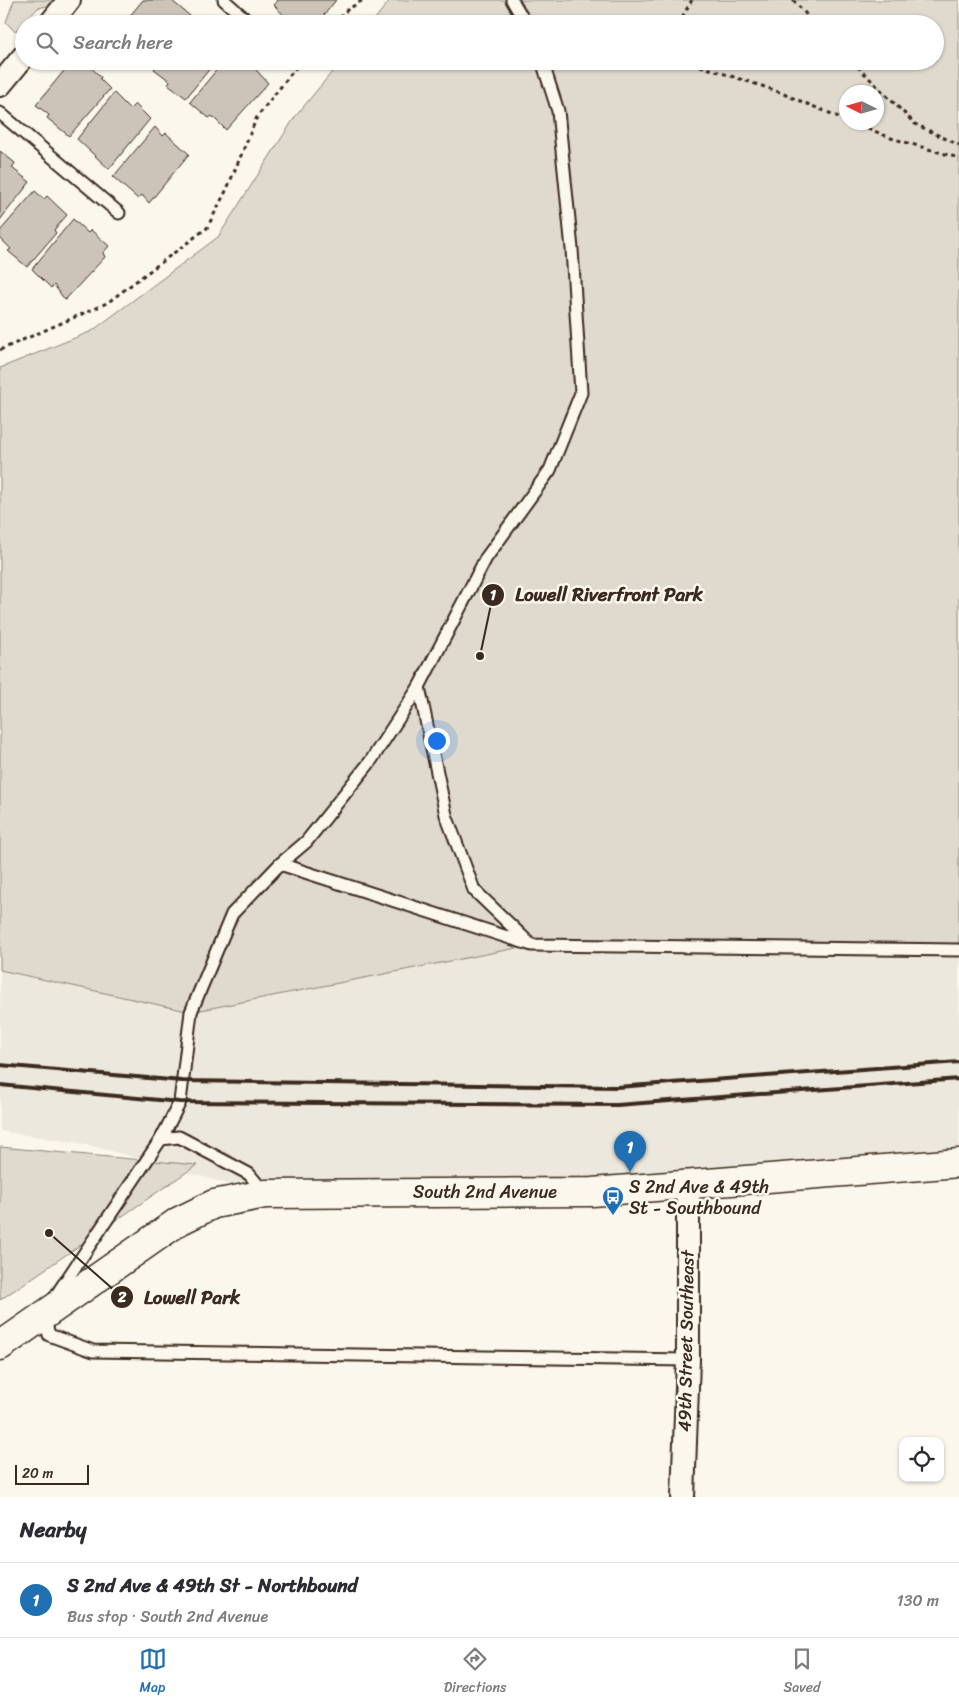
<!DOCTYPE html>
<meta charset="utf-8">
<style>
:root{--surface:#fff;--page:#f7f7f7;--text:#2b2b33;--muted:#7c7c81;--line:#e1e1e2;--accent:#1f6fb2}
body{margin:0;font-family:Sriracha,sans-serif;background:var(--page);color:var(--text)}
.controls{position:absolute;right:15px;bottom:15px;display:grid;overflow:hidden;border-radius:10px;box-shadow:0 1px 4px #0004}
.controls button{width:45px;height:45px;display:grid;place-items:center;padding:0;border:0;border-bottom:1px solid var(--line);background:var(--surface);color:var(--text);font:25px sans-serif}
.compass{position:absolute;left:839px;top:85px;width:45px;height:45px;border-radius:50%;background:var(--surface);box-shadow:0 1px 4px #0004;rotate:275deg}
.scale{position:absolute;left:15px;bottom:12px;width:74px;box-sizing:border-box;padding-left:5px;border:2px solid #3b2a1e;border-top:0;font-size:14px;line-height:18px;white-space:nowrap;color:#3b2a1e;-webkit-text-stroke:4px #fbf7ec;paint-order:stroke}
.you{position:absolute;left:436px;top:740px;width:18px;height:18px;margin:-12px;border:4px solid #fff;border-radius:50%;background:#1a73e8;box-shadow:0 0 0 8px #1a73e833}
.badge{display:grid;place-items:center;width:32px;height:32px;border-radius:50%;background:var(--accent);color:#fff;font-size:16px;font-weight:700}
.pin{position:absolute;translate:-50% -41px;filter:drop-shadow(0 1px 2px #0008)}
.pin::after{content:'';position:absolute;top:26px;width:18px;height:15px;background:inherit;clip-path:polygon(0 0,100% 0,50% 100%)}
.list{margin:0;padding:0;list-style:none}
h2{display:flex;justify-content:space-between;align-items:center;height:65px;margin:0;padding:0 20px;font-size:21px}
h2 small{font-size:16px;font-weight:400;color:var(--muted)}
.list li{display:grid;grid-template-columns:32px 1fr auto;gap:15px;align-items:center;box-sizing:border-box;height:75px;padding:0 20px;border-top:1px solid var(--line)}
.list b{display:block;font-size:19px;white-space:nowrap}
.list p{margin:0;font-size:16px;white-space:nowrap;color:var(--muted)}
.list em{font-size:16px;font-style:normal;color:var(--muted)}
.icon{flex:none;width:28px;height:28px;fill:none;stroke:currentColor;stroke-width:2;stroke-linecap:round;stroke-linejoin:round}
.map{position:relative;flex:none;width:959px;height:1497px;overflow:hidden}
.search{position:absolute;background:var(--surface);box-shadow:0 1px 4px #0004;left:15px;right:15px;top:15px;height:55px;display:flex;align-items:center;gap:12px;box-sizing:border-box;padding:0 18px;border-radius:28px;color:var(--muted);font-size:19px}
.sheet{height:140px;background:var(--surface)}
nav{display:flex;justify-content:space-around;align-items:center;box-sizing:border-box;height:70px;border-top:1px solid var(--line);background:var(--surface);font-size:14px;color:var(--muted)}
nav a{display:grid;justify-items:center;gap:2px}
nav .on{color:var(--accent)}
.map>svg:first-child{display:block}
.built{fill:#ede8dd}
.green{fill:#dfd9ce;stroke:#8d8276;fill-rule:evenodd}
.building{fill:#ccc4b9;stroke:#3b2a1e}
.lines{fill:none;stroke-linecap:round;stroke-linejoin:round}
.service-casing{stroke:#3b2a1e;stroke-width:15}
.minor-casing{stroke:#3b2a1e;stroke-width:26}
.tertiary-casing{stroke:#3b2a1e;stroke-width:31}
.path{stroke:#3b2a1e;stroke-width:3;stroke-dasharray:4 4;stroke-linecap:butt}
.service{stroke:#fbf7ec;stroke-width:11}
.minor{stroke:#fbf7ec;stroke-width:22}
.tertiary{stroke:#fbf7ec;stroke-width:28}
.rail{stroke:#3b2a1e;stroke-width:4}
.labels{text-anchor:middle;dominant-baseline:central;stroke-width:5;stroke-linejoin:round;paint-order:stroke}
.poi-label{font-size:18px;fill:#3b2a1e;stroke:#fbf7ec;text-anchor:start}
.street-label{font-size:18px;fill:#3b2a1e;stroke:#fbf7ec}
.leader{fill:none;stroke:#3b2a1e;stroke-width:2}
.callout-dot{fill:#3b2a1e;stroke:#fbf7ec;stroke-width:2}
.mark-label{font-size:15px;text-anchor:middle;font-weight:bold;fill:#fff}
.callout-label{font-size:19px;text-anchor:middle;font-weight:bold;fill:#3b2a1e;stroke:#fbf7ec;stroke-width:5;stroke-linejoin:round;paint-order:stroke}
</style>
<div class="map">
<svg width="959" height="1497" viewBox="0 0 959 1497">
<rect width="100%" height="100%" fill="#fbf7ec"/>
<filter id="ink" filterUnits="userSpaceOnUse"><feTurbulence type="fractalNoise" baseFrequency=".02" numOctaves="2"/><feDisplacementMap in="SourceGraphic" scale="10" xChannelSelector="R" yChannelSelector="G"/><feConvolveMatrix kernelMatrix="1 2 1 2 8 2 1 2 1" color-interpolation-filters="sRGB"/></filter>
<g filter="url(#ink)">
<path class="built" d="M532 945 959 950V1163L265 1194 86 1144 0 1131V970L191 1012Z"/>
<g class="green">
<path d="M14 0H54L52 5 38 8 15 32 6 22Z"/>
<path d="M390 0H959V950L532 945 191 1012 0 970V368L92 331 218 237 295 117 341 61H935V24H371ZM846 92H876V122H846Z"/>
<path d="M0 1147 197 1165 0 1300Z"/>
</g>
<g class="building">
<path d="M143 0H171L190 16 183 24H123Z"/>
<path d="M278 0H336L317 24H292L274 5Z"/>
<path d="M72 61H84L101 77 100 79 110 89 69 136 47 118 49 115 36 105Z"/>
<path d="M161 61H216L186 98 168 84 170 81 154 69Z"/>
<path d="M224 61H241L247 67 249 62 268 83 226 130 212 116 209 118 190 102Z"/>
<path d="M114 93 130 109 135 104 150 119 109 169 77 139Z"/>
<path d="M155 127 163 136 166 133 189 154 149 203 142 195 138 199 113 177Z"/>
<path d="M0 151 15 163 12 168 30 182 0 220Z"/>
<path d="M35 191 44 199 47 196 67 215 54 230 56 233 27 267 8 251 11 249 0 238V231Z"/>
<path d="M73 219 88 233 91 230 109 246 103 253 105 257 65 300 54 285 51 288 32 269Z"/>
</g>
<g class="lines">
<g class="service-casing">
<g id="service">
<path d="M224 0 251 24"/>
<path d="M512 0 526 24"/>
<path d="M0 113 119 213"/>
<path d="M419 687 446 815 474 890 528 942"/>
<path d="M280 864 306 842 370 762 419 687 486 558 550 470 581 393 572 249 558 111 542 61"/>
<path d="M161 1139 180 1102 191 1012 232 914 280 864 532 945 959 950"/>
<path d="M55 1297 161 1139 179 1137 249 1174 264 1192"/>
<path d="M44 1315 49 1335 93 1351 688 1360"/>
</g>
</g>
<g class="minor-casing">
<g id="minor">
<path d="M50 24 69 0"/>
<path d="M0 85 24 56"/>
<path d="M683 1497 688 1360V1185"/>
</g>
</g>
<g class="tertiary-casing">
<path id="tertiary" d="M0 1346 179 1221 214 1204 265 1194 592 1192 959 1163"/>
</g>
<g class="path">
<path d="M793 0 815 24"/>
<path d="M335 24 347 10 363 0"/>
<path d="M678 24 692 0"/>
<path d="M685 61 774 90 846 120"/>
<path d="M852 61 915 124 959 145"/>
<path d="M853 122 891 138 959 158"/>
<path d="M0 350 107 303 207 228 227 189 257 117 301 61"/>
</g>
<use href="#service" class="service"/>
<use href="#minor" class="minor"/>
<use href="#tertiary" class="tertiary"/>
<g class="rail">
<path d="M0 1065 182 1081 617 1087 959 1062"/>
<path d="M0 1085 180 1102 617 1105 959 1079"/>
</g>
</g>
</g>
<defs>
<g id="bus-pin" transform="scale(1.125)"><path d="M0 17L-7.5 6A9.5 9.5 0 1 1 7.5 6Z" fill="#1f6fb2" stroke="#fbf7ec"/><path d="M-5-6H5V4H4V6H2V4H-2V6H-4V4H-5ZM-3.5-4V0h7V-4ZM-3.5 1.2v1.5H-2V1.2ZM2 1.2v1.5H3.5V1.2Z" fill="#fff"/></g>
</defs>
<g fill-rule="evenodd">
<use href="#bus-pin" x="613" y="1197"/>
</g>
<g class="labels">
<g class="poi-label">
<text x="629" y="1187">S 2nd Ave &amp; 49th<tspan x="629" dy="21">St - Southbound</tspan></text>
</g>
<g class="street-label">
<text x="485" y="1192">South 2nd Avenue</text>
<text transform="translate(686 1341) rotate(-89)">49th Street Southeast</text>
</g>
</g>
<path class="leader" d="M480 656L493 595M49 1233L122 1297"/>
<g class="callout-dot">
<circle cx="480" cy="656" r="5"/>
<circle cx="49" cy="1233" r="5"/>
<circle cx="493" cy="595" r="12"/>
<circle cx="122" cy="1297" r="12"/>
</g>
<g class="mark-label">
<text x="493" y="600">1</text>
<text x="122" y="1302">2</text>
</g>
<g class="callout-label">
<text x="609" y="601">Lowell Riverfront Park</text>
<text x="192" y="1304">Lowell Park</text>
</g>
</svg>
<div class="controls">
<button><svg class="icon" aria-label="locate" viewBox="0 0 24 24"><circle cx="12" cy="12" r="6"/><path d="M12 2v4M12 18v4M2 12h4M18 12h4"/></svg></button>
</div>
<svg class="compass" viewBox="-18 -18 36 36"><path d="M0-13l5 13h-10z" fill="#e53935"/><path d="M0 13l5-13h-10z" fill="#7c7c81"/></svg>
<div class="scale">20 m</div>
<div class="you"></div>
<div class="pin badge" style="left:630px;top:1172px">1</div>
<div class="search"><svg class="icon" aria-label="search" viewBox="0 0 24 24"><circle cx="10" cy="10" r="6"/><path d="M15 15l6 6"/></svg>Search here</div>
</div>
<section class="sheet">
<h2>Nearby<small></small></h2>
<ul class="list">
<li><span class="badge">1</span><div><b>S 2nd Ave &amp; 49th St - Northbound</b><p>Bus stop · South 2nd Avenue</p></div><em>130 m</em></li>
</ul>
</section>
<nav>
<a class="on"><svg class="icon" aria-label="map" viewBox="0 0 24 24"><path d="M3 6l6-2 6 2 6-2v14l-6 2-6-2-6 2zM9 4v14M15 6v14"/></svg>Map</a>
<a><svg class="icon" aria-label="directions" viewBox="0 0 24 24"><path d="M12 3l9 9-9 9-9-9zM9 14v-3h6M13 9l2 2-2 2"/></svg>Directions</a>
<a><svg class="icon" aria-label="saved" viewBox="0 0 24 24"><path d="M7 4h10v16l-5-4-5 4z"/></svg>Saved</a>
</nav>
